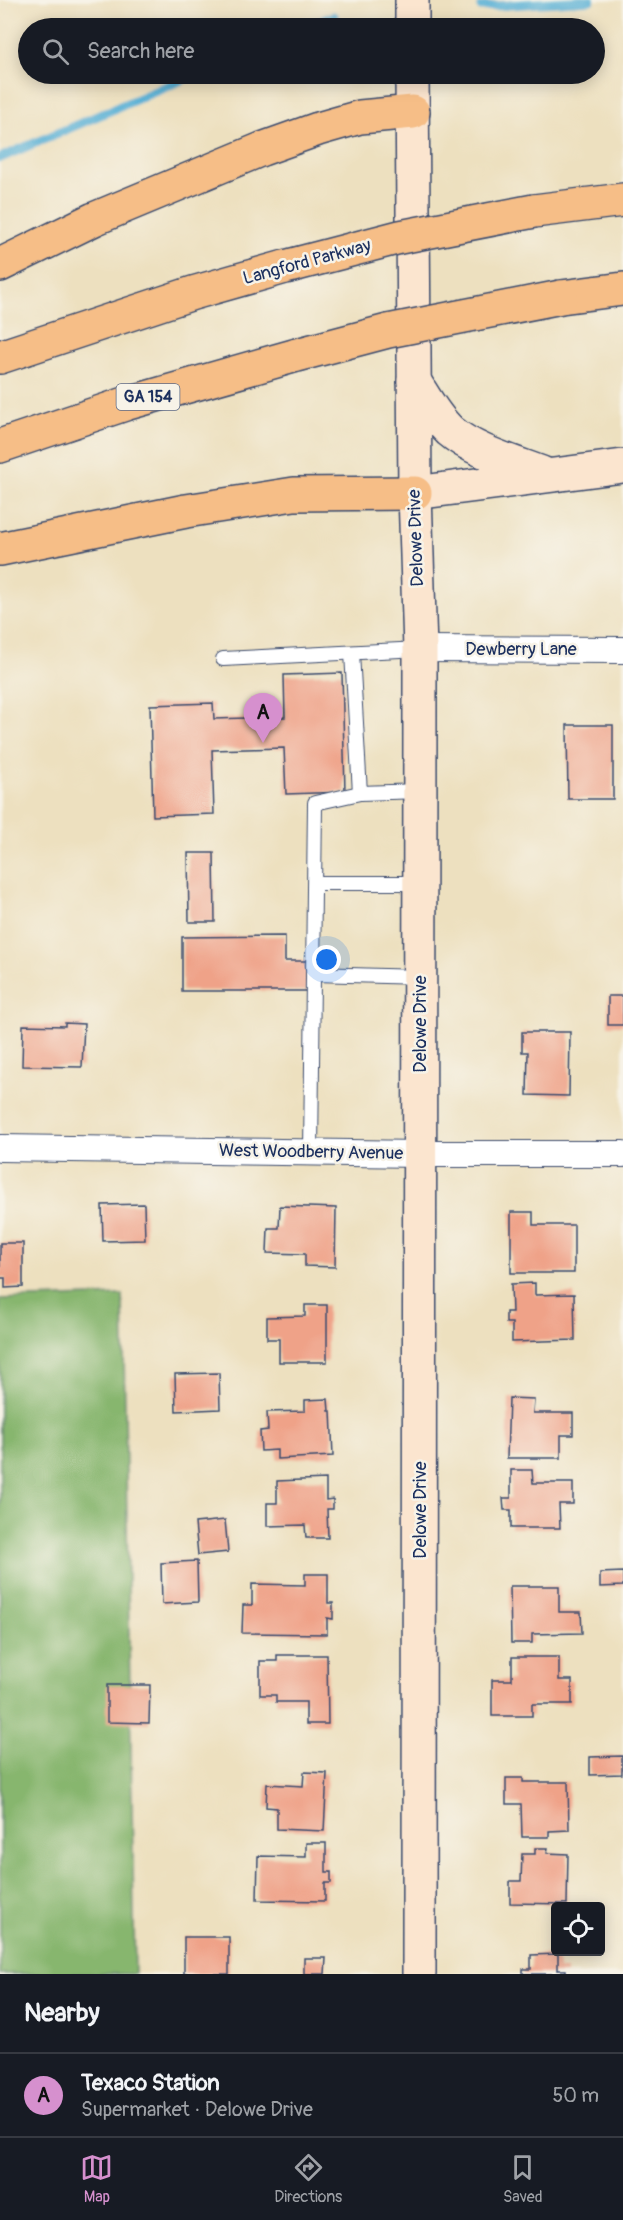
<!DOCTYPE html>
<meta charset="utf-8">
<style>
:root{--surface:#171b24;--page:#20242c;--text:#f1f3f6;--muted:#9ea1a6;--line:#363941;--accent:#d690ce}
body{margin:0;font-family:Pangolin,sans-serif;background:var(--page);color:var(--text)}
.controls{position:absolute;right:18px;bottom:18px;display:grid;overflow:hidden;border-radius:6px;box-shadow:0 3px 15px #0003}
.controls button{width:54px;height:54px;display:grid;place-items:center;padding:0;border:0;border-bottom:2px solid var(--line);background:var(--surface);color:var(--text);font:30px sans-serif}
.you{position:absolute;left:327px;top:960px;width:21px;height:21px;margin:-15px;border:4px solid #fff;border-radius:50%;background:#1a73e8;box-shadow:0 0 0 9px #1a73e833}
.badge{display:grid;place-items:center;width:39px;height:39px;border-radius:50%;background:var(--accent);color:#111;font-size:20px;font-weight:700}
.pin{position:absolute;translate:-50% -50px;filter:drop-shadow(0 2px 3px #0008)}
.pin::after{content:'';position:absolute;top:32px;width:21px;height:18px;background:inherit;clip-path:polygon(0 0,100% 0,50% 100%)}
.list{margin:0;padding:0;list-style:none}
h2{display:flex;justify-content:space-between;align-items:center;height:78px;margin:0;padding:0 24px;font-size:26px}
h2 small{font-size:20px;font-weight:400;color:var(--muted)}
.list li{display:grid;grid-template-columns:39px 1fr auto;gap:18px;align-items:center;box-sizing:border-box;height:84px;padding:0 24px;border-top:2px solid var(--line)}
.list b{display:block;font-size:22px;white-space:nowrap}
.list p{margin:0;font-size:20px;white-space:nowrap;color:var(--muted)}
.list em{font-size:20px;font-style:normal;color:var(--muted)}
.icon{flex:none;width:33px;height:33px;fill:none;stroke:currentColor;stroke-width:2;stroke-linecap:round;stroke-linejoin:round}
.map{position:relative;flex:none;width:623px;height:1974px;overflow:hidden}
.search{position:absolute;background:var(--surface);box-shadow:0 3px 15px #0003;left:18px;right:18px;top:18px;height:66px;display:flex;align-items:center;gap:15px;box-sizing:border-box;padding:0 21px;border-radius:33px;color:var(--muted);font-size:22px}
.sheet{height:162px;background:var(--surface)}
nav{display:flex;justify-content:space-around;align-items:center;box-sizing:border-box;height:84px;border-top:2px solid var(--line);background:var(--surface);font-size:16px;color:var(--muted)}
nav a{display:grid;justify-items:center;gap:3px}
nav .on{color:var(--accent)}
.map>svg:first-child{display:block}
.forest{fill:#87b66e;stroke:#517266;stroke-width:1.5}
.lines{fill:none;stroke-linecap:round;stroke-linejoin:round}
.stream{stroke:#58b0d5;stroke-width:9}
.building{fill:#efa288}
.lane-casing{stroke:#3a4a6d;stroke-width:16}
.street-casing{stroke:#3a4a6d;stroke-width:28}
.secondary-casing{stroke:#3a4a6d;stroke-width:36}
.highway-casing{stroke:#3a4a6d;stroke-width:36}
.lane{stroke:#fff;stroke-width:14}
.street{stroke:#fff;stroke-width:26}
.secondary{stroke:#fbe5cf;stroke-width:33}
.highway{stroke:#f6be87;stroke-width:33}
.highway-bridge-casing{stroke:#3a4a6d;stroke-width:36;stroke-linecap:butt}
.highway-bridge{stroke:#f6be87;stroke-width:33}
.labels{text-anchor:middle;dominant-baseline:central;stroke-width:5;stroke-linejoin:round;paint-order:stroke}
.shield{fill:#f7f3e8;stroke:#5d6a87;stroke-width:1.5}
.shield-label{font-size:16px;font-weight:bold;fill:#1b2f5e}
.street-label{font-size:18px;fill:#1b2f5e;stroke:#f7f3e8}
</style>
<div class="map">
<svg width="623" height="1974" viewBox="0 0 623 1974">
<rect width="100%" height="100%" fill="#f7f3e8"/>
<filter id="ink" filterUnits="userSpaceOnUse"><feTurbulence type="fractalNoise" baseFrequency=".0167" numOctaves="2"/><feDisplacementMap in="SourceGraphic" scale="12" xChannelSelector="R" yChannelSelector="G"/><feConvolveMatrix kernelMatrix="1 2 1 2 8 2 1 2 1" color-interpolation-filters="sRGB"/></filter>
<filter id="wash" filterUnits="userSpaceOnUse"><feTurbulence type="fractalNoise" baseFrequency=".008" numOctaves="4" result="noise"/><feDisplacementMap in="SourceGraphic" scale="24" xChannelSelector="R" yChannelSelector="G"/><feGaussianBlur stdDeviation="1.35" result="paint"/><feColorMatrix in="noise" values="0 0 0 0 0 0 0 0 0 0 0 0 0 0 0 0 0 1.4 0 .05"/><feComposite in="paint" operator="in"/></filter>
<g filter="url(#wash)">
<rect width="100%" height="100%" fill="#ede0bf"/>
<path class="forest" d="M123 1295 135 1974H0V1299Z"/>
<g class="lines">
<g class="stream">
<path d="M481 7 590 0"/>
<path d="M303 28 334 16"/>
<path d="M0 158 195 74"/>
</g>
</g>
<g id="blocks">
<g class="building">
<path d="M342 673 345 792 286 794 284 748 212 750 214 814 153 816 150 705 213 703 214 719 285 717 284 675Z"/>
<path d="M567 725H613V799H568Z"/>
<path d="M188 853H214L215 922H189Z"/>
<path d="M285 936V961H307V991H182V937Z"/>
<rect x="608" y="996" width="15" height="29"/>
<path d="M65 1023 84 1024 82 1067 22 1066 23 1025 65 1026Z"/>
<path d="M522 1032H570L569 1096 527 1095 528 1052H522Z"/>
<path d="M144 1204 145 1240 103 1241 102 1205Z"/>
<path d="M280 1206 336 1208 335 1267 305 1266V1254L267 1253 268 1228H279Z"/>
<path d="M511 1212H533V1225H574V1273H511Z"/>
<path d="M0 1243H23V1287L5 1288V1278H0Z"/>
<path d="M535 1283V1295L574 1294 575 1340 512 1342V1323H506V1312H512L511 1284Z"/>
<path d="M305 1305H327V1362H279V1339H267V1317L305 1316Z"/>
<path d="M219 1373 220 1409 176 1411 175 1374Z"/>
<path d="M509 1398 534 1399 533 1413H573V1435H561V1458H507Z"/>
<path d="M328 1399 329 1411H331L333 1456 277 1459V1450L261 1451 260 1431 268 1430 267 1412 305 1411V1400Z"/>
<path d="M511 1470H532L533 1483H573V1504H559L560 1528H511V1510H504L503 1498H511Z"/>
<path d="M326 1479V1500L333 1499V1509H327L328 1538H306L305 1525 267 1526V1503H277V1481Z"/>
<path d="M225 1520 228 1552 198 1555 195 1523Z"/>
<path d="M197 1561 198 1602 162 1604 161 1563Z"/>
<path d="M623 1572V1586L600 1587V1573Z"/>
<path d="M305 1574H328V1603H333V1619L327 1618V1634L242 1633 243 1605H252V1584L305 1585Z"/>
<path d="M510 1586H559V1612H581L582 1633 532 1634V1643H511Z"/>
<path d="M277 1655H327L328 1724H306V1702H276V1695H260V1661H277Z"/>
<path d="M512 1657H559V1680H572V1704H532V1716H492V1680H512Z"/>
<path d="M107 1685H150L149 1723 107 1722Z"/>
<path d="M622 1756V1774L590 1775V1757Z"/>
<path d="M304 1772 327 1773 324 1831 277 1829V1808L266 1807 267 1784 303 1786Z"/>
<path d="M506 1778H523V1782H568L569 1830 549 1831V1837H522L521 1804H506Z"/>
<path d="M306 1843H326V1872H331V1883H325V1901L257 1900 258 1856 306 1857Z"/>
<path d="M535 1848H548L547 1853 568 1854 567 1904 510 1903V1881H521L522 1854H535Z"/>
<rect x="184" y="1937" width="45" height="37"/>
<path d="M558 1954V1970H566V1974H523V1969H531V1955Z"/>
<path d="M304 1958H326L325 1974H304Z"/>
</g>
</g>
</g>
<g filter="url(#ink)">
<use href="#blocks" fill-opacity="0" stroke="#3a4a6d" stroke-width="1.5"/>
<g class="lines">
<g class="lane-casing">
<g id="lane">
<path d="M352 653 360 793 420 791"/>
<path d="M223 659 420 649"/>
<path d="M315 883H420"/>
<path d="M313 974 420 977"/>
<path d="M311 1152 315 803 360 793"/>
</g>
</g>
<g class="street-casing">
<g id="street">
<path d="M420 649 623 650"/>
<path d="M0 1148 420 1154H623"/>
</g>
</g>
<g class="secondary-casing">
<g id="secondary">
<path d="M412 0V28"/>
<path d="M412 74 415 493 420 649 419 1974"/>
<path d="M414 381C425 398 435 417 450 431 473 451 516 463 544 474"/>
<path d="M415 493 623 466"/>
</g>
</g>
<g class="highway-casing">
<g id="highway">
<path d="M534 211 623 200"/>
<path d="M0 265 94 219 262 149 318 129 360 117 413 112"/>
<path d="M561 297 623 289"/>
<path d="M0 357 193 293 285 267"/>
<path d="M0 446 125 404 297 355"/>
<path d="M0 549 186 511 294 494 415 493"/>
</g>
</g>
<use href="#lane" class="lane"/>
<use href="#street" class="street"/>
<use href="#secondary" class="secondary"/>
<use href="#highway" class="highway"/>
<g class="highway-bridge-casing">
<g id="highway-bridge">
<path d="M285 267 400 237 534 211"/>
<path d="M297 355 388 331 561 297"/>
</g>
</g>
<use href="#highway-bridge" class="highway-bridge"/>
</g>
</g>
<g class="labels">
<rect class="shield" x="116.5" y="384" width="63" height="26" rx="4.5"/>
<g class="shield-label">
<text x="148" y="397">GA 154</text>
</g>
<g class="street-label">
<text transform="translate(307 262) rotate(-15)">Langford Parkway</text>
<text transform="translate(416 538) rotate(-92)">Delowe Drive</text>
<text x="521" y="649">Dewberry Lane</text>
<text transform="translate(420 1024) rotate(-90)">Delowe Drive</text>
<text transform="translate(311 1152) rotate(1)">West Woodberry Avenue</text>
<text transform="translate(420 1510) rotate(-90)">Delowe Drive</text>
</g>
</g>
</svg>
<div class="controls">
<button><svg class="icon" aria-label="locate" viewBox="0 0 24 24"><circle cx="12" cy="12" r="6"/><path d="M12 2v4M12 18v4M2 12h4M18 12h4"/></svg></button>
</div>
<div class="you"></div>
<div class="pin badge" style="left:263px;top:743px">A</div>
<div class="search"><svg class="icon" aria-label="search" viewBox="0 0 24 24"><circle cx="10" cy="10" r="6"/><path d="M15 15l6 6"/></svg>Search here</div>
</div>
<section class="sheet">
<h2>Nearby<small></small></h2>
<ul class="list">
<li><span class="badge">A</span><div><b>Texaco Station</b><p>Supermarket · Delowe Drive</p></div><em>50 m</em></li>
</ul>
</section>
<nav>
<a class="on"><svg class="icon" aria-label="map" viewBox="0 0 24 24"><path d="M3 6l6-2 6 2 6-2v14l-6 2-6-2-6 2zM9 4v14M15 6v14"/></svg>Map</a>
<a><svg class="icon" aria-label="directions" viewBox="0 0 24 24"><path d="M12 3l9 9-9 9-9-9zM9 14v-3h6M13 9l2 2-2 2"/></svg>Directions</a>
<a><svg class="icon" aria-label="saved" viewBox="0 0 24 24"><path d="M7 4h10v16l-5-4-5 4z"/></svg>Saved</a>
</nav>
